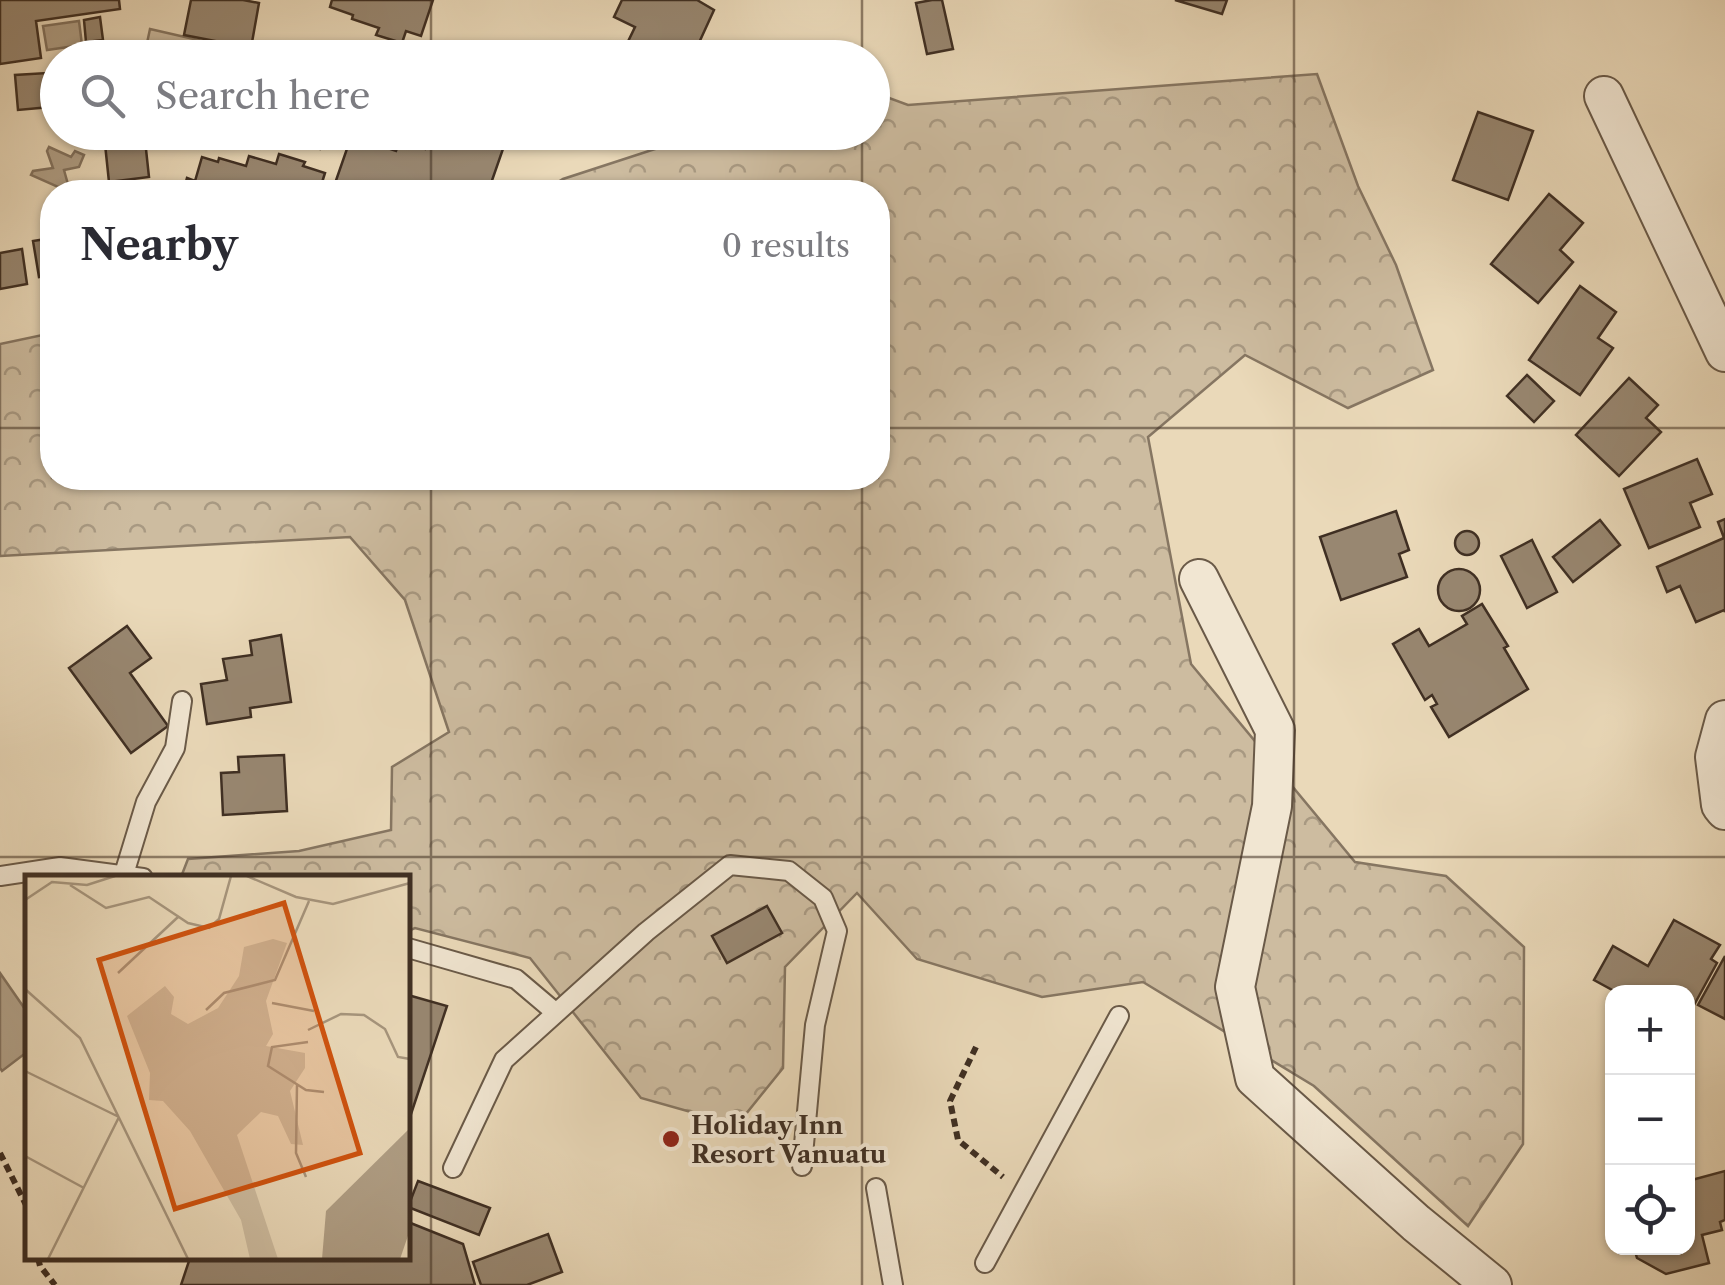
<!DOCTYPE html>
<meta charset="utf-8">
<style>
:root{--surface:#fff;--page:#f7f7f7;--text:#2b2b33;--muted:#7c7c81;--line:#e1e1e2}
body{margin:0;font-family:"Libre Caslon Text",serif;background:var(--page);color:var(--text)}
.controls{position:absolute;right:30px;bottom:30px;display:grid;overflow:hidden;border-radius:20px;box-shadow:0 2px 8px #0004}
.controls button{width:90px;height:90px;display:grid;place-items:center;padding:0;border:0;border-bottom:2px solid var(--line);background:var(--surface);color:var(--text);font:50px sans-serif}
.list{margin:0;padding:0;list-style:none}
h2{display:flex;justify-content:space-between;align-items:center;height:130px;margin:0;padding:0 40px;font-size:42px}
h2 small{font-size:32px;font-weight:400;color:var(--muted)}
.icon{flex:none;width:55px;height:55px;fill:none;stroke:currentColor;stroke-width:2;stroke-linecap:round;stroke-linejoin:round}
.map{position:relative;flex:none;width:1725px;height:1285px;overflow:hidden}
.search{position:absolute;background:var(--surface);box-shadow:0 2px 8px #0004;left:40px;top:40px;width:850px;height:110px;display:flex;align-items:center;gap:25px;box-sizing:border-box;padding:0 35px;border-radius:55px;color:var(--muted);font-size:38px}
.panel{position:absolute;background:var(--surface);box-shadow:0 2px 8px #0004;left:40px;top:180px;width:850px;height:310px;border-radius:40px}
.map>svg:first-child{display:block}
.forest{fill:url(#forest-crowns);stroke:#867662;stroke-width:2.5}
.pitch{fill:#cdbca0;stroke:#867662;stroke-width:2.5}
.water{fill:#b09f86;stroke:#83725e;stroke-width:2.5}
.building{fill:#988771;stroke:#3f2f23;stroke-width:2.5}
.lines{fill:none;stroke-linecap:round;stroke-linejoin:round}
.lane-casing{stroke:#6a5a48;stroke-width:22}
.street-casing{stroke:#6a5a48;stroke-width:42}
.path{stroke:#3f2f23;stroke-width:6;stroke-dasharray:8 5;stroke-linecap:butt}
.lane{stroke:#f1e6d2;stroke-width:18}
.street{stroke:#f1e6d2;stroke-width:38}
.grid{fill:none;stroke:#3f2f23;stroke-width:2.5;stroke-opacity:0.55}
.poi-dot{fill:#8f2418;stroke:#f1e6d2;stroke-width:4}
.labels{text-anchor:middle;dominant-baseline:central;stroke-width:8;stroke-linejoin:round;paint-order:stroke}
.poi-label{font-size:25px;font-weight:bold;fill:#3f2f23;stroke:#f1e6d2;text-anchor:start}
.inset-road{fill:none;stroke:#a6957d;stroke-width:2.5}
.view{fill:#cf530f;fill-opacity:0.15;stroke:#cf530f;stroke-width:5}
.inset-edge{fill:none;stroke:#3f2f23;stroke-width:5}
</style>
<div class="map">
<svg width="1725" height="1285" viewBox="0 0 1725 1285">
<defs>
<pattern id="forest-crowns" width="20" height="18" patternUnits="userSpaceOnUse" patternTransform="scale(2.5)"><rect width="20" height="18" fill="#cdbca0"/><path d="M2 6a3 3 0 1 1 6 0M12 15a3 3 0 1 1 6 0" fill="none" stroke="#a89982"/></pattern>
</defs>
<rect width="100%" height="100%" fill="#ead9b9"/>
<filter id="stains"><feTurbulence type="fractalNoise" baseFrequency=".002" numOctaves="4"/><feColorMatrix values="0 0 0 0 .2 0 0 0 0 .09 0 0 0 0 .02 0 0 0 .5 -.17"/></filter>
<radialGradient id="worn" r=".72"><stop offset=".6" stop-color="#630" stop-opacity="0"/><stop offset="1" stop-color="#630" stop-opacity=".3"/></radialGradient>
<path class="forest" d="M1317 74 1358 186 1396 265 1433 370 1348 408 1245 355 1148 437 1191 664 1355 862 1446 876 1524 947 1523 1144 1468 1226 1314 1086 1143 982 1042 997 917 959 857 893 785 967 783 1068 737 1125 641 1098 530 958 415 928 408 931V878L181 877 188 859 299 851 391 830 392 767 449 732 405 600 350 537 0 556V344L52 333V478H878V192H542L563 179 704 133 872 132 873 92 908 105Z"/>
<g class="pitch">
<path d="M150 29 272 57H144Z"/>
<path d="M247 133 324 132V133L320 149Z"/>
</g>
<g class="water">
<path d="M79 21 82 45 47 50 43 26Z"/>
<path d="M49 147 71 157 75 151 84 155 79 167 64 170 69 188 67 191 31 175 33 171 53 168 47 151Z"/>
<path d="M0 973 27 1012V1052L2 1071 0 1068Z"/>
</g>
<g class="building">
<path d="M0 0H119L120 9 36 21 41 58 0 64Z"/>
<path d="M191 0H243L259 3 251 48 184 35Z"/>
<path d="M332 0H433L421 36 406 31 402 43 376 35 379 28 352 19 353 15 330 7Z"/>
<path d="M622 0H697L714 10 692 58H620L635 27 614 17Z"/>
<path d="M932 0H942L953 49 927 54 916 3Z"/>
<path d="M1175 0H1227L1222 14Z"/>
<path d="M100 17 103 40 86 42 84 20Z"/>
<path d="M102 46 139 56 138 58H98Z"/>
<path d="M47 73 50 107 18 110 15 75Z"/>
<path d="M1478 112 1533 131 1508 200 1453 180Z"/>
<path d="M460 132H480L488 135 486 139 504 146 488 192H332L350 140 369 146 370 142 396 151 400 140 425 149 430 134 456 144Z"/>
<path d="M145 140 149 177 109 182 105 144Z"/>
<path d="M279 154 305 162 303 166 325 173 319 192H183L187 178 195 181 202 157 218 162 219 158 246 166 249 156 276 164Z"/>
<path d="M1549 194 1583 223 1560 250 1573 262 1538 303 1491 264Z"/>
<path d="M52 238V275L39 277 33 241Z"/>
<path d="M22 249 27 284 0 289V253Z"/>
<path d="M1580 286 1616 312 1598 338 1613 348 1580 395 1529 360Z"/>
<path d="M1527 375 1554 401 1534 422 1507 396Z"/>
<path d="M1629 378 1658 405 1646 418 1661 432 1619 476 1576 435Z"/>
<path d="M1697 459 1712 494 1690 503 1700 527 1649 548 1624 489Z"/>
<path d="M1396 511 1409 550 1399 554 1407 577 1341 600 1320 537Z"/>
<path d="M1725 519V612L1724 610 1696 622 1680 586 1667 592 1657 567 1724 538 1718 522Z"/>
<path d="M1600 520 1620 545 1573 582 1553 557Z"/>
<circle cx="1467" cy="543" r="12"/>
<path d="M1532 540 1557 592 1527 608 1501 556Z"/>
<circle cx="1459" cy="590" r="21"/>
<path d="M1482 604 1508 646 1504 648 1528 689 1449 737 1431 707 1437 704 1432 695 1425 700 1393 644 1419 629 1429 646 1467 624 1462 616Z"/>
<path d="M127 626 151 658 130 673 168 726 131 753 69 668Z"/>
<path d="M281 635 291 702 250 708 251 717 207 724 201 684 227 680 223 659 252 655 250 641Z"/>
<path d="M284 755 287 811 223 815 221 773 239 772 238 757Z"/>
<path d="M767 906 782 933 727 963 712 936Z"/>
<path d="M1674 920 1720 945 1711 959 1717 963 1688 1016V992H1616L1594 980 1613 946 1648 966Z"/>
<path d="M1725 956V1019L1698 1005Z"/>
<path d="M408 995 447 1006 408 1123Z"/>
<path d="M1725 1171V1220L1720 1222 1722 1230 1702 1235 1709 1263 1666 1274 1637 1258 1634 1248H1688V1181Z"/>
<path d="M418 1181 490 1208 479 1235 408 1207Z"/>
<path d="M408 1222 463 1244 475 1285H181L190 1258H408Z"/>
<path d="M548 1234 562 1272 527 1285H481L473 1262Z"/>
</g>
<g class="lines">
<g class="lane-casing">
<g id="lane">
<path d="M124 874 146 802 175 748 182 701"/>
<path d="M0 876 60 867 143 878"/>
<path d="M408 948 516 979 555 1012"/>
<path d="M453 1168 504 1060 646 932 730 865 789 871 823 898 837 931 815 1025 802 1166"/>
<path d="M876 1188 893 1285"/>
<path d="M985 1263 1119 1016"/>
</g>
</g>
<g class="street-casing">
<g id="street">
<path d="M1604 96 1725 352"/>
<path d="M1199 579 1275 730 1272 806 1235 987 1255 1078 1416 1223 1492 1285"/>
<path d="M1725 720 1715 757 1721 805 1725 810"/>
</g>
</g>
<g class="path">
<path d="M976 1047 950 1101 958 1140 1003 1177"/>
<path d="M0 1153 28 1209"/>
<path d="M38 1258 40 1266 55 1285"/>
</g>
<use href="#lane" class="lane"/>
<use href="#street" class="street"/>
</g>
<path class="grid" d="M431 0V58M862 0V58M1294 0V1285M431 132V192M862 132V192M0 428H52M878 428H1725M431 478V1285M862 478V1285M0 857H1725"/>
<circle class="poi-dot" cx="671" cy="1139" r="10"/>
<g class="labels">
<g class="poi-label">
<text x="691" y="1125">Holiday Inn<tspan x="691" dy="29">Resort Vanuatu</tspan></text>
</g>
</g>
<g transform="translate(25 875)">
<rect width="385" height="385" fill="#ead9b9"/>
<path d="M248 64 262 68 241 126 248 159 241 171 280 178V193L265 216 278 270 266 269 253 241 236 237 212 260 253 384H225L216 345 165 256 138 226 124 225 125 198 102 141 140 111 149 122 146 139 163 149 193 133 214 101 219 72Z" fill="#cdbca0"/>
<path d="M385 253V355L375 384H297L301 336Z" fill="#b09f86"/>
<path class="inset-road" d="M222 1 271 22 308 29 385 8M45 10 81 33 124 22 163 48 184 53 194 44 206 1M0 25 27 7 62 10 90 1M93 98 153 42M0 114 55 163 163 384M247 128 289 136M181 135 199 118 250 105 284 26M283 155 316 139 339 140 360 154 373 182 385 184M283 167 247 172 243 191 281 215 299 217M0 196 94 242M272 209 271 278 281 302M0 281 59 313M23 384 94 242"/>
<path class="view" d="M259 28 335 278 150 334 74 85Z"/>
<rect width="385" height="385" class="inset-edge"/>
</g>
<rect width="100%" height="100%" filter="url(#stains)"/>
<rect width="100%" height="100%" fill="url(#worn)"/>
</svg>
<div class="controls">
<button>+</button>
<button>−</button>
<button><svg class="icon" aria-label="locate" viewBox="0 0 24 24"><circle cx="12" cy="12" r="6"/><path d="M12 2v4M12 18v4M2 12h4M18 12h4"/></svg></button>
</div>
<div class="search"><svg class="icon" aria-label="search" viewBox="0 0 24 24"><circle cx="10" cy="10" r="6"/><path d="M15 15l6 6"/></svg>Search here</div>
<section class="panel">
<h2>Nearby<small>0 results</small></h2>
<ul class="list">
</ul>
</section>
</div>
